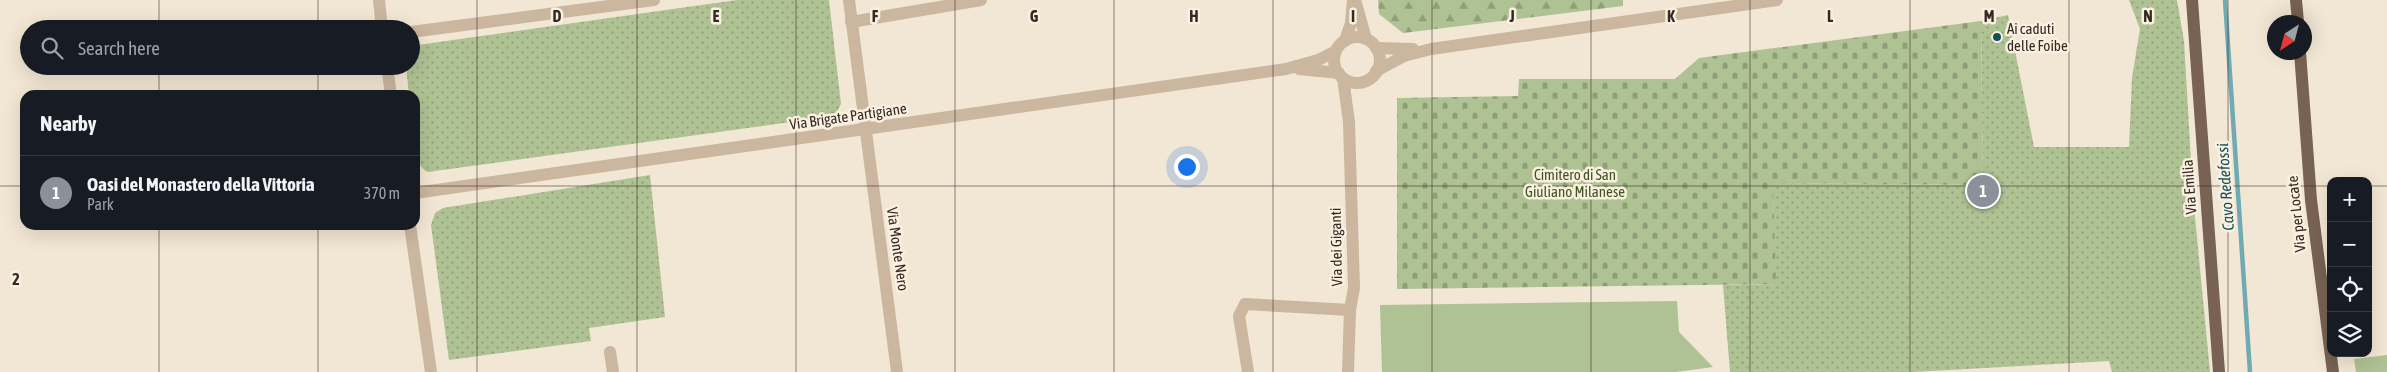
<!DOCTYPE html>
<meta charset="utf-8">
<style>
:root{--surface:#171b24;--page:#20242c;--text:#f1f3f6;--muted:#9ea1a6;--line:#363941;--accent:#8c9099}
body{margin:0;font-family:"Asap Condensed",sans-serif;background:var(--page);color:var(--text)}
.controls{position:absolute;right:15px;bottom:15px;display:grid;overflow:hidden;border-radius:10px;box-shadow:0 5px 20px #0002}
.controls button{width:45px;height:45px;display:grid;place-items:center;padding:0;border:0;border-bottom:1px solid var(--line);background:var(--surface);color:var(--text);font:25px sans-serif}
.compass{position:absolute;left:2267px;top:15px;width:45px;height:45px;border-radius:50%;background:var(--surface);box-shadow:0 5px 20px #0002;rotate:216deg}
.you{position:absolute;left:1186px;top:166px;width:18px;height:18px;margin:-12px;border:4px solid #fff;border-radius:50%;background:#1a73e8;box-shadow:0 0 0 8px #1a73e833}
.badge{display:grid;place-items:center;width:32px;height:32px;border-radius:50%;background:var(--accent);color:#fff;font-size:16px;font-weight:700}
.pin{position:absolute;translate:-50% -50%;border:2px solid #fff;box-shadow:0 1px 5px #0006}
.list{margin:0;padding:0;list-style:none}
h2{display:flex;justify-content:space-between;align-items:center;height:65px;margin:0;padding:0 20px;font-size:21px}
h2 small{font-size:16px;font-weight:400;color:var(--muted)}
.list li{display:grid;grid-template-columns:32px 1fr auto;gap:15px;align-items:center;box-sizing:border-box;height:75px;padding:0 20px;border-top:1px solid var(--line)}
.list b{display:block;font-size:19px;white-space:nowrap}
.list p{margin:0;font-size:16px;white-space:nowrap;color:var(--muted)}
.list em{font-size:16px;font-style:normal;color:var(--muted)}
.icon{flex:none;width:28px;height:28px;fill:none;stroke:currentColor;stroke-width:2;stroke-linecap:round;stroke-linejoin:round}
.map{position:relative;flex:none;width:2387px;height:372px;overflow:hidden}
.search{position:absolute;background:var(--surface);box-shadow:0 5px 20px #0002;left:20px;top:20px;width:400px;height:55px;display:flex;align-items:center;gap:12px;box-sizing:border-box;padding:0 18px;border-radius:28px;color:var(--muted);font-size:19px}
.panel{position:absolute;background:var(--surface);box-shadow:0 5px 20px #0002;left:20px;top:90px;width:400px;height:140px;border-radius:15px}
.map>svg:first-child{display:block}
.grass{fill:url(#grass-dots)}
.forest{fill:url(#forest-firs)}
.cemetery{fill:url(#cemetery-stones)}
.garden{fill:#afc293}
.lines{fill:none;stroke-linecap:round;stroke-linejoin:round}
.stream{stroke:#70aab2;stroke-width:4.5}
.minor{stroke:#cbb69f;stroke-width:12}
.major{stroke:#776253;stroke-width:12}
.grid{fill:none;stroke:#342a23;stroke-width:1;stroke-opacity:0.55}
.poi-dot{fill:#164f58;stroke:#faf0e0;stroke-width:2}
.labels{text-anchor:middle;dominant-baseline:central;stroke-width:5;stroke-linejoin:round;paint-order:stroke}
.poi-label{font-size:15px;fill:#342a23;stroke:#faf0e0;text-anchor:start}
.street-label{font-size:15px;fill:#342a23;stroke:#faf0e0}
.park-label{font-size:15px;fill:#3f5425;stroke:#faf0e0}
.water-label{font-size:16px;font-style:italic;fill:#164f58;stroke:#faf0e0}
.grid-label{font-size:16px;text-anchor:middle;font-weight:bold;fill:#342a23;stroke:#faf0e0;stroke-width:5;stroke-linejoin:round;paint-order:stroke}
</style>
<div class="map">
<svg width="2387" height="372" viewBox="0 0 2387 372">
<defs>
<pattern id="grass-dots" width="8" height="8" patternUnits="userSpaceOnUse" patternTransform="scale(1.25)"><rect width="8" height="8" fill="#afc293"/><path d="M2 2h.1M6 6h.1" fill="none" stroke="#8f9e78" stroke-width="1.8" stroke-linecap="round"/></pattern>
<pattern id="forest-firs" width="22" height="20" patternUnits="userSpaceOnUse" patternTransform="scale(1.25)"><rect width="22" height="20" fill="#afc293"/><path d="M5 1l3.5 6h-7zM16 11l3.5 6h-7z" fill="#8f9e78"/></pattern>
<pattern id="cemetery-stones" width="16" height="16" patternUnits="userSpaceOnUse" patternTransform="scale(1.25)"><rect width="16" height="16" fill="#afc293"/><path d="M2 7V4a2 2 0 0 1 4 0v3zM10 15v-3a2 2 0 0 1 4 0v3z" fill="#8f9e78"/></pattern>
</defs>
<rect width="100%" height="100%" fill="#f2e6d4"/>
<g class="grass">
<path d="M737 0H829L841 104 837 112 827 117 428 172C408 164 415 115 415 95H409L406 66H411V46Z"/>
<path d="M2129 0H2177L2184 41 2193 196 2210 372H2112L2109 361 1913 372H1730L1723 285 1775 284 1773 183 1983 185 1981 21 2008 15 2034 147H2129L2132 78 2140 29Z"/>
<path d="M650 175 665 317 589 328 591 341 449 360 431 225 435 213 443 208Z"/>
</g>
<path class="forest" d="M1378 0H1623V6L1403 33 1379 14Z"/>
<path class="cemetery" d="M1981 21 1983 185 1773 183 1776 284 1397 289V98L1518 96 1519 79H1675L1699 58Z"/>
<g class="garden">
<path d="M1677 301 1679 332 1713 367 1676 372H1382L1380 305Z"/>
<path d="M2387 355V372H2356L2354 359Z"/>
</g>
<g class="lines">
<path class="stream" d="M2225 0 2250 372"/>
<g class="minor">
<path d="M379 0 382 29"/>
<path d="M849 0 897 372"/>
<path d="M1356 3 1366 39"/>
<path d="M851 22 981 0"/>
<path d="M411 32 654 0"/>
<circle cx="1357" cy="60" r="23"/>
<path d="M1345 41 1351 23 1353 0"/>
<path d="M1376 48 1413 49"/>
<path d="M387 66 391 95"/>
<path d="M1299 69 1339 73"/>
<path d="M1376 71 1404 56 1431 49 1777 0"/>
<path d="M1343 78 1349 122 1354 288 1350 310 1348 372"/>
<path d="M415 193 1286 69 1318 60 1336 51"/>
<path d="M410 225 431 372"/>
<path d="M610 352 613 372"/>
<path d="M1248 372 1239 316 1245 304 1350 310"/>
</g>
<g class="major">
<path d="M2192 0 2219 372"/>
<path d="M2296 0 2298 22"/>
<path d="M2300 52 2311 200 2333 372"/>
</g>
</g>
<path class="grid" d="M159 0V29M318 0V29M477 0V372M637 0V372M796 0V372M955 0V372M1114 0V372M1273 0V372M1432 0V372M1591 0V372M1750 0V372M1910 0V372M2069 0V372M2228 0V372M159 66V95M318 66V95M0 186H25M415 186H2331M2368 186H2387M159 225V372M318 225V372"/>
<circle class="poi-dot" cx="1997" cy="37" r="5"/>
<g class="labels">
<g class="poi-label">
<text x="2007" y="28">Ai caduti<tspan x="2007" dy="17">delle Foibe</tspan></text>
</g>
<g class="street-label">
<text transform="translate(848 116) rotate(-8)">Via Brigate Partigiane</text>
<text transform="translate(2189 187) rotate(-94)">Via Emilia</text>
<text transform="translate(2296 214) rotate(-96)">Via per Locate</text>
<text transform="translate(1336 247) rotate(-91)">Via dei Giganti</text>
<text transform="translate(898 249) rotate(82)">Via Monte Nero</text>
</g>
<g class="park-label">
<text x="1575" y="174">Cimitero di San<tspan x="1575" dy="17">Giuliano Milanese</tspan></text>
</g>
<g class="water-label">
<text transform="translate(2225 187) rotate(-94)">Cavo Redefossi</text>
</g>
</g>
<g class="grid-label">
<text x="557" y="22">D</text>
<text x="716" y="22">E</text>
<text x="875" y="22">F</text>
<text x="1034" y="22">G</text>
<text x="1194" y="22">H</text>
<text x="1353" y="22">I</text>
<text x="1512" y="22">J</text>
<text x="1671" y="22">K</text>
<text x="1830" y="22">L</text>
<text x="1989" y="22">M</text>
<text x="2148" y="22">N</text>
<text x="16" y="285">2</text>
</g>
</svg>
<div class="controls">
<button>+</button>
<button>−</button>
<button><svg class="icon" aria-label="locate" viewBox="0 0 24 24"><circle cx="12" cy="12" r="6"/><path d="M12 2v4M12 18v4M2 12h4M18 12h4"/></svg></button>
<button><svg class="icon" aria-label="layers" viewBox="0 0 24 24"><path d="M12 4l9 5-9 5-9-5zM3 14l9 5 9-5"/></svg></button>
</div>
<svg class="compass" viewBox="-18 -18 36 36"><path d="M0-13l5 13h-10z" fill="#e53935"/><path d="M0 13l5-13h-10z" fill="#9ea1a6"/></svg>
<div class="you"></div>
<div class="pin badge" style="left:1983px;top:191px">1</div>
<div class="search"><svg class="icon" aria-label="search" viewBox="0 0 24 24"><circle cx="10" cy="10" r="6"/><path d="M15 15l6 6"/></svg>Search here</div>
<section class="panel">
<h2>Nearby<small></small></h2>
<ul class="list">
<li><span class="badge">1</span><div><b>Oasi del Monastero della Vittoria</b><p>Park</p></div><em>370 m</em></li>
</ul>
</section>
</div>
